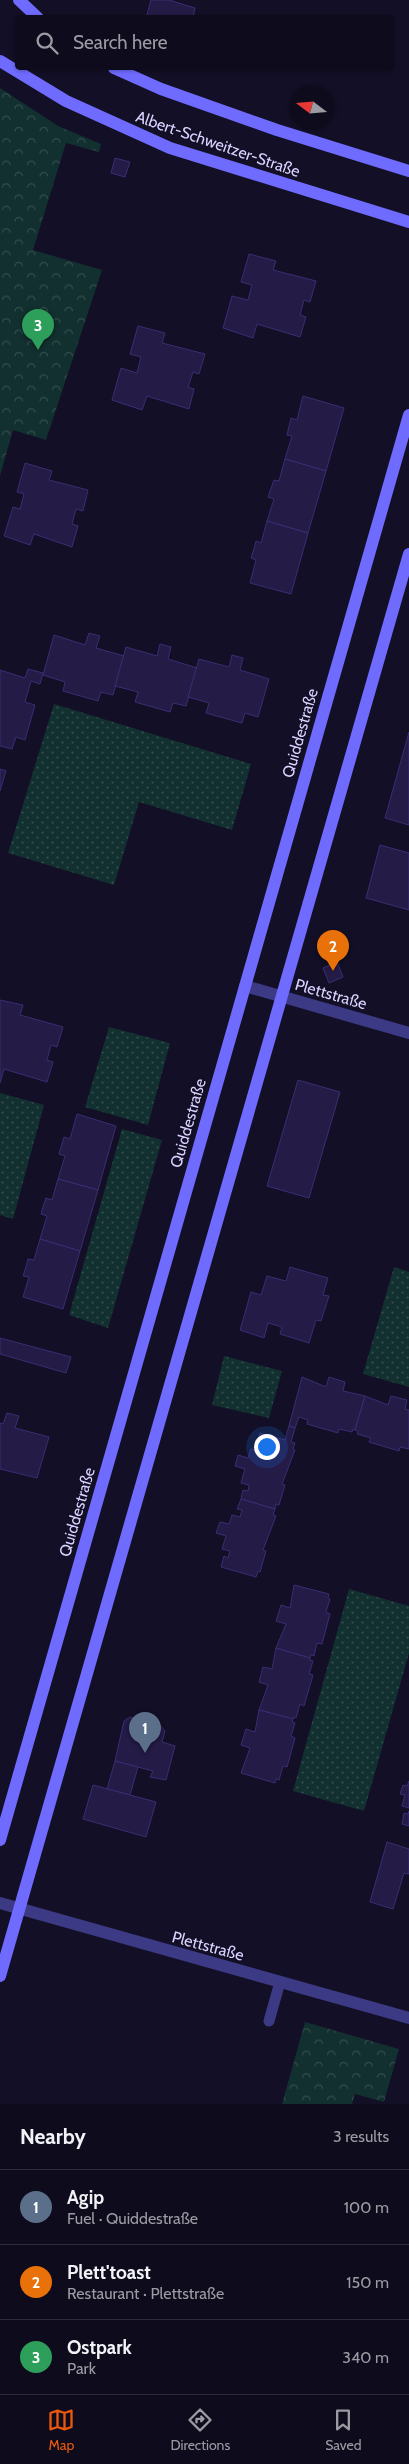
<!DOCTYPE html>
<meta charset="utf-8">
<style>
:root{--surface:#0e0b1c;--page:#1c1929;--text:#f1f3f6;--muted:#9b9ba3;--line:#2e2b3b;--accent:#ea580c}
body{margin:0;font-family:Cabin,sans-serif;background:var(--page);color:var(--text)}
.compass{position:absolute;left:289px;top:85px;width:45px;height:45px;border-radius:50%;background:var(--surface);box-shadow:0 1px 4px #0004;rotate:286deg}
.you{position:absolute;left:266px;top:1446px;width:18px;height:18px;margin:-12px;border:4px solid #fff;border-radius:50%;background:#1a73e8;box-shadow:0 0 0 8px #1a73e833}
.badge{display:grid;place-items:center;width:32px;height:32px;border-radius:50%;background:var(--accent);color:#fff;font-size:16px;font-weight:700}
.pin{position:absolute;translate:-50% -41px;filter:drop-shadow(0 1px 2px #0008)}
.pin::after{content:'';position:absolute;top:26px;width:18px;height:15px;background:inherit;clip-path:polygon(0 0,100% 0,50% 100%)}
.list{margin:0;padding:0;list-style:none}
h2{display:flex;justify-content:space-between;align-items:center;height:65px;margin:0;padding:0 20px;font-size:21px}
h2 small{font-size:16px;font-weight:400;color:var(--muted)}
.list li{display:grid;grid-template-columns:32px 1fr auto;gap:15px;align-items:center;box-sizing:border-box;height:75px;padding:0 20px;border-top:1px solid var(--line)}
.list b{display:block;font-size:19px;white-space:nowrap}
.list p{margin:0;font-size:16px;white-space:nowrap;color:var(--muted)}
.list em{font-size:16px;font-style:normal;color:var(--muted)}
.icon{flex:none;width:28px;height:28px;fill:none;stroke:currentColor;stroke-width:2;stroke-linecap:round;stroke-linejoin:round}
.map{position:relative;flex:none;width:409px;height:2104px;overflow:hidden}
.search{position:absolute;background:var(--surface);box-shadow:0 1px 4px #0004;left:15px;right:15px;top:15px;height:55px;display:flex;align-items:center;gap:12px;box-sizing:border-box;padding:0 18px;border-radius:5px;color:var(--muted);font-size:19px}
.sheet{height:290px;background:var(--surface)}
nav{display:flex;justify-content:space-around;align-items:center;box-sizing:border-box;height:70px;border-top:1px solid var(--line);background:var(--surface);font-size:14px;color:var(--muted)}
nav a{display:grid;justify-items:center;gap:2px}
nav .on{color:var(--accent)}
.map>svg:first-child{display:block}
.grass{fill:url(#grass-dots)}
.park{fill:url(#park-crowns)}
.building{fill:#241b47;stroke:#3b2d73}
.lines{fill:none;stroke-linecap:round;stroke-linejoin:round}
.lane{stroke:#3d3a85;stroke-width:11}
.street{stroke:#3d3a85;stroke-width:12}
.secondary{stroke:#6f6bff;stroke-width:12}
.labels{text-anchor:middle;dominant-baseline:central;stroke-width:4;stroke-linejoin:round;paint-order:stroke}
.street-label{font-size:16px;fill:#d9d4ff;stroke:#130f26}
</style>
<div class="map">
<svg width="409" height="2104" viewBox="0 0 409 2104">
<defs>
<pattern id="grass-dots" width="8" height="8" patternUnits="userSpaceOnUse" patternTransform="scale(1.25)"><rect width="8" height="8" fill="#12302f"/><path d="M2 2h.1M6 6h.1" fill="none" stroke="#344d4e" stroke-width="1.8" stroke-linecap="round"/></pattern>
<pattern id="park-crowns" width="20" height="18" patternUnits="userSpaceOnUse" patternTransform="scale(1.25)"><rect width="20" height="18" fill="#12302f"/><path d="M2 6a3 3 0 1 1 6 0M12 15a3 3 0 1 1 6 0" fill="none" stroke="#344d4e"/></pattern>
</defs>
<rect width="100%" height="100%" fill="#130f26"/>
<g class="grass">
<path d="M54 704 251 764 232 830 139 802 114 885 8 853Z"/>
<path d="M109 1027 170 1043 148 1125 85 1107Z"/>
<path d="M0 1093 44 1105 13 1219 0 1215Z"/>
<path d="M122 1129 162 1140 108 1328 69 1315Z"/>
<path d="M394 1267 409 1272V1387L363 1374Z"/>
<path d="M224 1356 282 1371 269 1418 212 1405Z"/>
<path d="M349 1589 409 1606V1653L364 1811 293 1791Z"/>
</g>
<g class="park">
<path d="M0 88 58 126 101 144 99 152 66 143 33 250 102 270 46 440 13 430 0 476Z"/>
<path d="M305 2022 399 2049 384 2102 355 2094 352 2104H282Z"/>
</g>
<g class="building">
<path d="M151 0H169L195 8 193 18H146Z"/>
<path d="M115 158 130 162 125 177 111 173Z"/>
<path d="M249 254 276 261 273 270 316 281 310 302 304 300 300 315 306 317 300 337 257 324 253 338 223 328 232 296 248 300 252 285 241 282Z"/>
<path d="M138 326 165 333 162 343 205 354 199 374 193 372 188 387 194 389 189 409 147 396 142 410 112 400 121 368 137 373 141 357 130 354Z"/>
<path d="M303 396 344 408 326 471 285 459 292 436 287 435 291 418 297 420Z"/>
<path d="M285 459 326 471 308 533 267 521 274 499 268 497 274 480 279 481Z"/>
<path d="M25 463 52 471 49 480 88 490 83 511 76 509 72 524 78 526 72 547 34 534 30 545 4 536 13 507 20 509 24 494 17 492Z"/>
<path d="M267 521 308 533 291 594 250 583 256 560 251 558 254 549 256 541 261 543Z"/>
<path d="M89 633 100 636 96 648 124 656 113 695 101 692 98 701 63 691 65 682 43 675 54 635 85 645Z"/>
<path d="M160 644 171 647 168 659 197 668 186 706 173 703 170 712 135 702 138 692 115 686 126 647 157 656Z"/>
<path d="M232 655 243 658 240 670 269 679 258 717 245 713 242 723 206 713 209 703 188 697 199 659 229 667Z"/>
<path d="M28 669 43 673 40 684 31 681 25 702 35 705 25 740 16 737 12 749 0 746V670L25 678Z"/>
<path d="M409 732V825L385 818Z"/>
<path d="M0 769 6 771 0 791Z"/>
<path d="M380 845 409 853V910L366 898Z"/>
<path d="M337 962 343 977 329 983 323 968Z"/>
<path d="M0 1000 23 1005 20 1015 63 1027 57 1047 51 1045 47 1060 53 1062 47 1082 4 1069 0 1083Z"/>
<path d="M298 1080 340 1092 309 1198 267 1186Z"/>
<path d="M77 1114 116 1126 98 1190 58 1179 65 1156 59 1154 64 1137 70 1139Z"/>
<path d="M58 1179 98 1190 80 1251 40 1239 47 1216 41 1214 43 1207 46 1198 52 1200Z"/>
<path d="M40 1239 80 1251 63 1309 23 1297 29 1277 23 1276 26 1267 28 1259 34 1260Z"/>
<path d="M290 1267 328 1278 323 1295 329 1296 321 1321 316 1320 309 1343 280 1334 282 1327 268 1323 264 1338 240 1330 251 1292 261 1295 267 1276 286 1281Z"/>
<path d="M0 1338 71 1357 66 1373 0 1354Z"/>
<path d="M302 1377 326 1387 329 1377 345 1382 343 1391 365 1396 355 1430 353 1429 352 1432 339 1429 338 1433 307 1424 308 1420 299 1417 295 1428 289 1426Z"/>
<path d="M365 1396 388 1405 391 1396 407 1400 405 1409 409 1410V1449L400 1447 399 1451 369 1442 371 1438 357 1434 358 1431 355 1430Z"/>
<path d="M7 1413 19 1416 15 1428 49 1437 37 1478 0 1469V1423L3 1424Z"/>
<path d="M289 1426 295 1428 291 1442 295 1443 293 1449 295 1450 282 1484 285 1485 279 1505 276 1504 275 1509 241 1499 243 1490 248 1491 249 1485 241 1483 245 1469 235 1466 238 1455 248 1458 251 1449 260 1451 261 1445 257 1444 260 1433 285 1440Z"/>
<path d="M241 1499 275 1509 273 1515 276 1516 263 1550 266 1551 260 1572 258 1571 256 1577 221 1567 224 1556 228 1558 230 1551 222 1549 226 1536 216 1533 220 1522 229 1524 232 1515 240 1517 242 1510 237 1509Z"/>
<path d="M294 1585 329 1594 328 1598 330 1599 326 1612 330 1614 322 1644 317 1643 314 1656 311 1655 310 1658 276 1648 286 1624 276 1621 281 1605 290 1608Z"/>
<path d="M276 1648 310 1658V1660L313 1661 309 1674 313 1675 304 1706 300 1704 296 1718 294 1717 293 1719 259 1710 268 1685 259 1682 263 1667 272 1669Z"/>
<path d="M259 1710 293 1719 292 1722 295 1723 291 1736 295 1738 287 1767 283 1766 279 1780 276 1779 275 1783 241 1773 250 1748 241 1745 246 1729 255 1732Z"/>
<path d="M130 1717 160 1725 165 1731 162 1742 175 1746 166 1780 150 1777 153 1771 115 1761 124 1721Z"/>
<path d="M115 1761 138 1767 130 1795 107 1789Z"/>
<path d="M409 1781V1808L402 1806 405 1795 400 1794 403 1785 407 1786Z"/>
<path d="M93 1785 156 1802 146 1837 83 1819Z"/>
<path d="M409 1811V1826L402 1824 404 1813 408 1814Z"/>
<path d="M387 1842 409 1849V1874L404 1873 393 1909 370 1902Z"/>
</g>
<g class="lines">
<path class="lane" d="M269 2021 280 1982"/>
<g class="street">
<path d="M245 986 409 1033"/>
<path d="M0 1903 409 2018"/>
</g>
<g class="secondary">
<path d="M19 0 38 18"/>
<path d="M0 61 66 101 170 148 409 222"/>
<path d="M114 68 161 89 277 130 409 171"/>
<path d="M0 1840 409 415"/>
<path d="M0 1976 409 554"/>
</g>
</g>
<g class="labels">
<g class="street-label">
<text transform="translate(218 144) rotate(19)">Albert-Schweitzer-Straße</text>
<text transform="translate(300 733) rotate(-74)">Quiddestraße</text>
<text transform="translate(331 994) rotate(16)">Plettstraße</text>
<text transform="translate(188 1123) rotate(-74)">Quiddestraße</text>
<text transform="translate(77 1512) rotate(-74)">Quiddestraße</text>
<text transform="translate(208 1946) rotate(15)">Plettstraße</text>
</g>
</g>
</svg>
<svg class="compass" viewBox="-18 -18 36 36"><path d="M0-13l5 13h-10z" fill="#e53935"/><path d="M0 13l5-13h-10z" fill="#9b9ba3"/></svg>
<div class="you"></div>
<div class="pin badge" style="left:145px;top:1753px;background:#5c6f8a">1</div>
<div class="pin badge" style="left:333px;top:971px;background:#e8710a">2</div>
<div class="pin badge" style="left:38px;top:350px;background:#2e9e5b">3</div>
<div class="search"><svg class="icon" aria-label="search" viewBox="0 0 24 24"><circle cx="10" cy="10" r="6"/><path d="M15 15l6 6"/></svg>Search here</div>
</div>
<section class="sheet">
<h2>Nearby<small>3 results</small></h2>
<ul class="list">
<li><span class="badge" style="background:#5c6f8a">1</span><div><b>Agip</b><p>Fuel · Quiddestraße</p></div><em>100 m</em></li>
<li><span class="badge" style="background:#e8710a">2</span><div><b>Plett'toast</b><p>Restaurant · Plettstraße</p></div><em>150 m</em></li>
<li><span class="badge" style="background:#2e9e5b">3</span><div><b>Ostpark</b><p>Park</p></div><em>340 m</em></li>
</ul>
</section>
<nav>
<a class="on"><svg class="icon" aria-label="map" viewBox="0 0 24 24"><path d="M3 6l6-2 6 2 6-2v14l-6 2-6-2-6 2zM9 4v14M15 6v14"/></svg>Map</a>
<a><svg class="icon" aria-label="directions" viewBox="0 0 24 24"><path d="M12 3l9 9-9 9-9-9zM9 14v-3h6M13 9l2 2-2 2"/></svg>Directions</a>
<a><svg class="icon" aria-label="saved" viewBox="0 0 24 24"><path d="M7 4h10v16l-5-4-5 4z"/></svg>Saved</a>
</nav>
